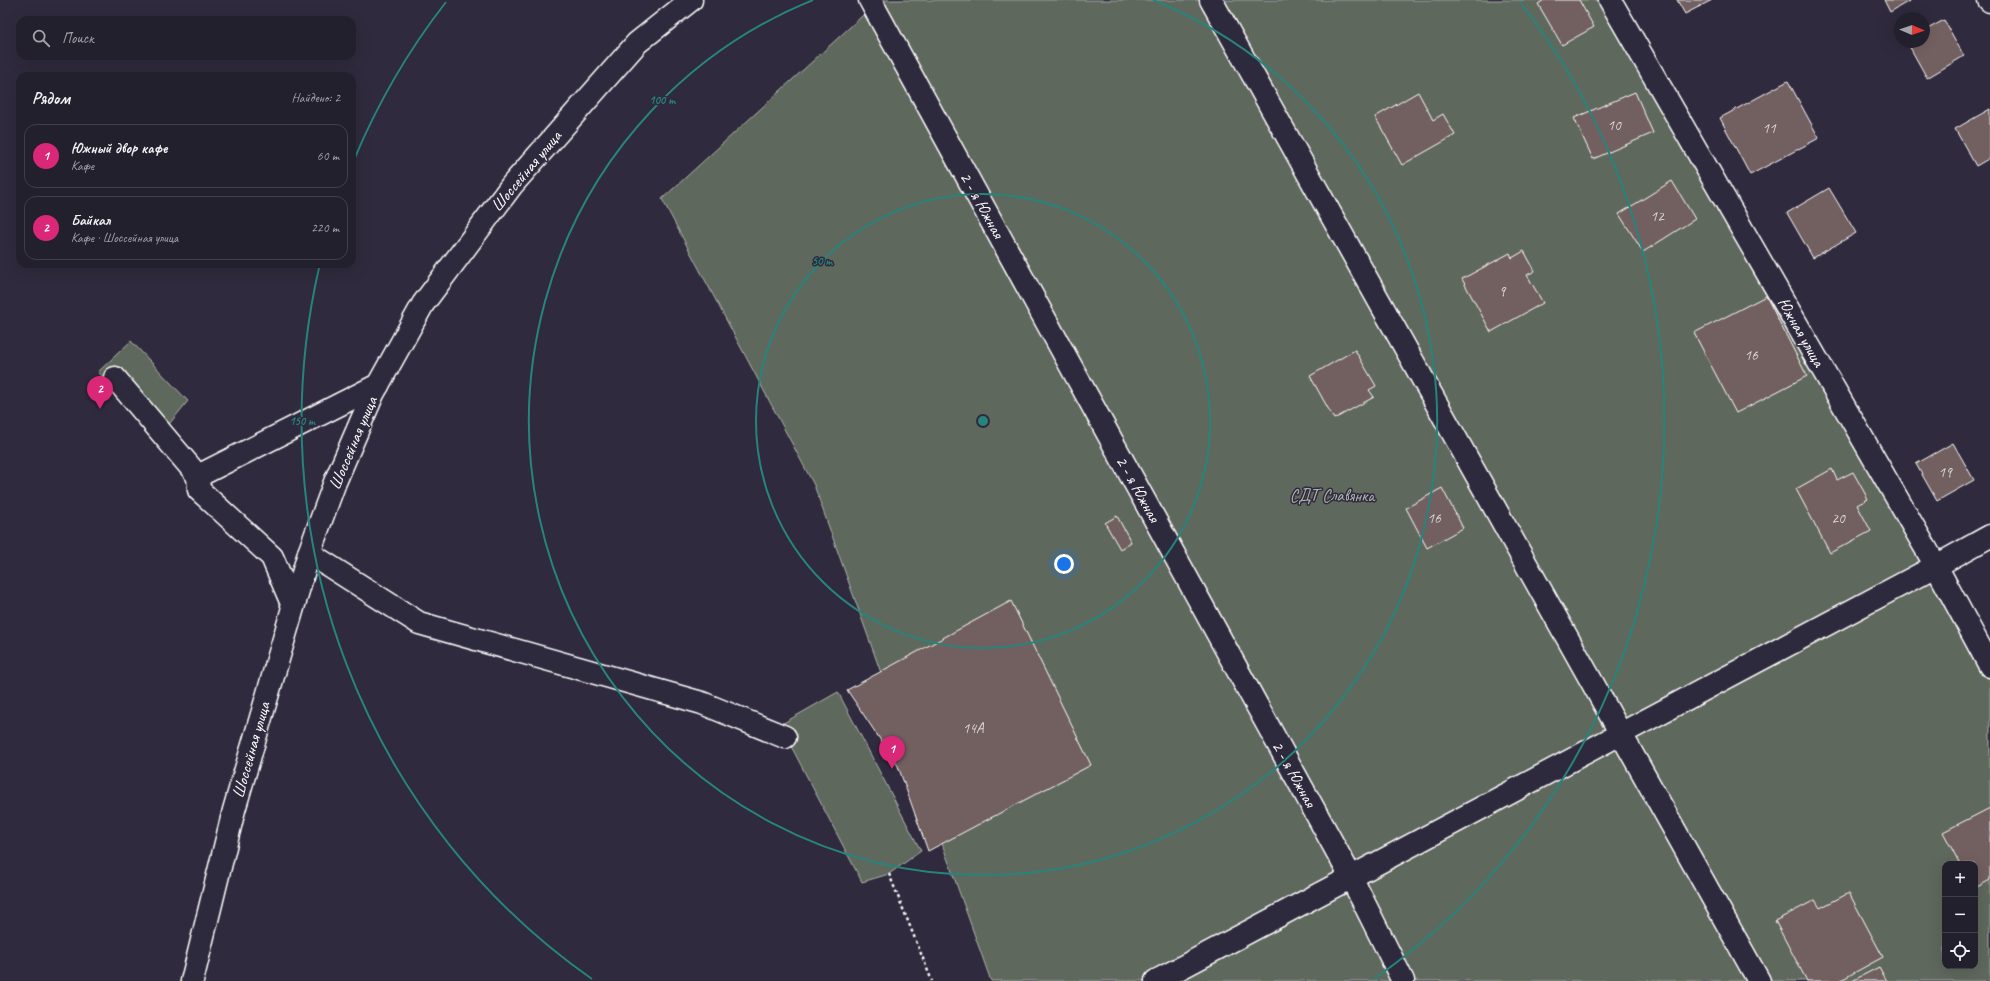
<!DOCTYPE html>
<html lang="ru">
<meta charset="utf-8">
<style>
:root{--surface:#23202e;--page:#2f2d3a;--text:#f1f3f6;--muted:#a3a3aa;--line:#403e4a;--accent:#db2777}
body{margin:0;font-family:Caveat,sans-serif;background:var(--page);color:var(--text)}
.controls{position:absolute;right:12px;bottom:12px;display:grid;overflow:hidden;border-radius:8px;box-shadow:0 4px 16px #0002}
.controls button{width:36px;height:36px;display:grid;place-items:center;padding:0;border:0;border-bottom:1px solid var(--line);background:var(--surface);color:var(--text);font:20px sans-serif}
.compass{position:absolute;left:1894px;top:12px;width:36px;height:36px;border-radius:50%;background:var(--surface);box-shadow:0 4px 16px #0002;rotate:92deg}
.you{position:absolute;left:1064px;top:564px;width:14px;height:14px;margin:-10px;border:3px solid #fff;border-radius:50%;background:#1a73e8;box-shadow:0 0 0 6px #1a73e833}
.badge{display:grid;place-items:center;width:26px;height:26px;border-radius:50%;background:var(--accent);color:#fff;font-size:13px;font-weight:700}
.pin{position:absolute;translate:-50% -33px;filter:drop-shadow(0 1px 2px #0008)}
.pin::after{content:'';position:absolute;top:21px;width:14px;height:12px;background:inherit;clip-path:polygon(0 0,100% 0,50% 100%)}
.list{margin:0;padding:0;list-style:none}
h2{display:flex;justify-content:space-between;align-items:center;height:52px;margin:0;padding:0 16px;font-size:17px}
h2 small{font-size:13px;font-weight:400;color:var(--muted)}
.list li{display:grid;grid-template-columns:26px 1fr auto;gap:12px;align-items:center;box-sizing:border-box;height:64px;margin:0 8px 8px;padding:0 8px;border:1px solid var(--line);border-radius:12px}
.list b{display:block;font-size:15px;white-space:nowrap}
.list p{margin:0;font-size:13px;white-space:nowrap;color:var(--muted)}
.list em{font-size:13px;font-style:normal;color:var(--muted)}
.icon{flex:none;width:22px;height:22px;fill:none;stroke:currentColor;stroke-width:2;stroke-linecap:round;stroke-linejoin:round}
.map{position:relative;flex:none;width:1990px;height:981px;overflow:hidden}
.search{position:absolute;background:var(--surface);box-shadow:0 4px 16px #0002;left:16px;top:16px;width:340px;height:44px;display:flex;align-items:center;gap:10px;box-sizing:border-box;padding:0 14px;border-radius:12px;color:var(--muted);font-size:15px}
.panel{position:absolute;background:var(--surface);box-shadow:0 4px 16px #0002;left:16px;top:72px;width:340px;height:196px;border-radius:12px}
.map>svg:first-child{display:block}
.green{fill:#5f685c;stroke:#afb4ae;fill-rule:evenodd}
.building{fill:#725e5f;stroke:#fff}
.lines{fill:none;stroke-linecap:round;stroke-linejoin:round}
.minor-casing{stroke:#fff;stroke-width:25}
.major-casing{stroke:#fff;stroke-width:25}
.path{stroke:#fff;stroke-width:2.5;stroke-dasharray:3 3;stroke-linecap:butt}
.minor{stroke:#2f2a3d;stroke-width:22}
.major{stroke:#2f2a3d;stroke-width:22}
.ring{fill:none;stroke:#27847c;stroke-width:2}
.labels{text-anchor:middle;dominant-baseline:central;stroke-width:3;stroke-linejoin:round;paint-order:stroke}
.number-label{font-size:15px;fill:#dcd7d7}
.street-label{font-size:17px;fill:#fff;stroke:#2f2a3d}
.park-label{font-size:17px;fill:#afb4ae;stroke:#2f2a3d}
.centre{fill:#27847c;stroke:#2f2a3d;stroke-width:2}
.ring-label{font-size:12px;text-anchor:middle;font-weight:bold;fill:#27847c;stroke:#2f2a3d;stroke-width:3;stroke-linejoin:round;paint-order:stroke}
</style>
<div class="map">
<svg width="1990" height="981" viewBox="0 0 1990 981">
<rect width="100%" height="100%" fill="#2f2a3d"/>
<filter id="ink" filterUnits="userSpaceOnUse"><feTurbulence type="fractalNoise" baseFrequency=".025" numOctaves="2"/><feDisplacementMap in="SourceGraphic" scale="8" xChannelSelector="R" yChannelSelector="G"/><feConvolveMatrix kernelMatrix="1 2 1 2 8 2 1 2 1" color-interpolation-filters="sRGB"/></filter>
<g filter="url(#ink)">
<g class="green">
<path d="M882 0H1602L1990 666V981H991L814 485 662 199 873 6ZM1945 864H1975V966H1945Z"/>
<path d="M131 341 188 401 161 434 98 372Z"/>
<path d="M838 692 921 851 889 874 862 882 780 725Z"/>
</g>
<g class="building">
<path d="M1544 0H1579L1594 27 1562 45 1538 4Z"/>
<path d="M1677 0H1712L1685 14Z"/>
<path d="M1884 0H1911L1890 12Z"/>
<path d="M1944 20 1964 56 1927 78 1907 42H1924V31Z"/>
<path d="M1788 81 1819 138 1750 175 1720 118Z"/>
<path d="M1418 92 1433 120 1443 114 1455 135 1402 165 1375 117Z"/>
<path d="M1635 92 1653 133 1593 159 1574 118Z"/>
<path d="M1990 109V158L1976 166 1955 129Z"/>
<path d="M1672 181 1695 219 1643 252 1619 214Z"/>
<path d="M1829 188 1856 233 1813 258 1787 213Z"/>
<path d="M1524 251 1535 271 1527 275 1543 303 1491 332 1462 279 1510 253 1512 258Z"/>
<path d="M1766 296 1807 376 1736 413 1694 333Z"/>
<path d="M1355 350 1376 386 1369 390 1374 397 1334 419 1310 376Z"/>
<path d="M1953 443 1974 480 1937 501 1916 464Z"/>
<path d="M1832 469 1837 480 1853 472 1868 499 1857 505 1871 531 1830 553 1796 489Z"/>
<path d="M1442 488 1463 528 1427 548 1406 508Z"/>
<path d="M1117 516 1131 542 1120 549 1105 523Z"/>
<path d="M1011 601 1091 765 928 851 898 766 847 690Z"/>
<path d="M1990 808V880L1975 888V864H1960L1943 832Z"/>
<path d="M1849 893 1883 957 1839 981H1807L1775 921 1815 900 1820 908Z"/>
<path d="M1879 967 1887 981H1852Z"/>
</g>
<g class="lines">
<g class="minor-casing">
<g id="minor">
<path d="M870 0 1351 877 1403 981"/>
<path d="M1211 0 1759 981"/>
<path d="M1610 0 1936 566 1990 666"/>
<path d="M1989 0 1990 1"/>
<path d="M115 378 198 476 378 385"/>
<path d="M198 476 199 490 272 557 293 606"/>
<path d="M309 553 419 623 702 703 785 737"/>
<path d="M1156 981 1936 566 1990 536"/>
</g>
</g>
<g class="major-casing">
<path id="major" d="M192 981 234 810 309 553 335 482 373 394 423 304 512 185 637 43 691 0"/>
</g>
<path class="path" d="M889 874 932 981"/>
<use href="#minor" class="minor"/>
<use href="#major" class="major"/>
</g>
</g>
<g class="ring">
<circle cx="983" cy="421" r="227"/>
<path d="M1153 0A454 454 0 1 1 813 0"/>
<path d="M592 979A681 681 0 0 1 319 268M354 160A681 681 0 0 1 446 2M1520 2A681 681 0 0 1 1374 979"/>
</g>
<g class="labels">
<g class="number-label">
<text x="1614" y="125">10</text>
<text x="1769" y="128">11</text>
<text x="1657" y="216">12</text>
<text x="1502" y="291">9</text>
<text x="1751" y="355">16</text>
<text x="1945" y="472">19</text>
<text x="1434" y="518">16</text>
<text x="1838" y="518">20</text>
<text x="973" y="728">14А</text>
</g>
<g class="street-label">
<text transform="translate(526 171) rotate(-50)">Шоссейная улица</text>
<text transform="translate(982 205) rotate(61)">2 - я Южная</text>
<text transform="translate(1801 332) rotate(60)">Южная улица</text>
<text transform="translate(353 443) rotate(-67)">Шоссейная улица</text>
<text transform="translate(1138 489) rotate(61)">2 - я Южная</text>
<text transform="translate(251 750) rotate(-74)">Шоссейная улица</text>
<text transform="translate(1294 774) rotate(61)">2 - я Южная</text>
</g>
<g class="park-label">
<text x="1332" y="495">СДТ Славянка</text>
</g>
</g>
<circle cx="983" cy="421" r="6" class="centre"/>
<g class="ring-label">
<text x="662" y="104">100 m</text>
<text x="822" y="265">50 m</text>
<text x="302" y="425">150 m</text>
</g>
</svg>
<div class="controls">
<button>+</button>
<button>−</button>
<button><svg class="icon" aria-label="locate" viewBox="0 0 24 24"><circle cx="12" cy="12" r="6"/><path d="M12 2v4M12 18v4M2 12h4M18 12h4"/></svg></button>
</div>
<svg class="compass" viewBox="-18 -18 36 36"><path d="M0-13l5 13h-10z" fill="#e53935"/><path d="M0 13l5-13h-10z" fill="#a3a3aa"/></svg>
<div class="you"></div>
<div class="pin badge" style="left:892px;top:769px">1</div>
<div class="pin badge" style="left:100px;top:409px">2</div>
<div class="search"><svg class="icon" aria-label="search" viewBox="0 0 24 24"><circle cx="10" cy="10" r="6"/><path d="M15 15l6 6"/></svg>Поиск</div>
<section class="panel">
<h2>Рядом<small>Найдено: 2</small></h2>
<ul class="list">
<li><span class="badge">1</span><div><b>Южный двор кафе</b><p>Кафе</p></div><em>60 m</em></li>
<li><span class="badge">2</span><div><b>Байкал</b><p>Кафе · Шоссейная улица</p></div><em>220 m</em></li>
</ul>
</section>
</div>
